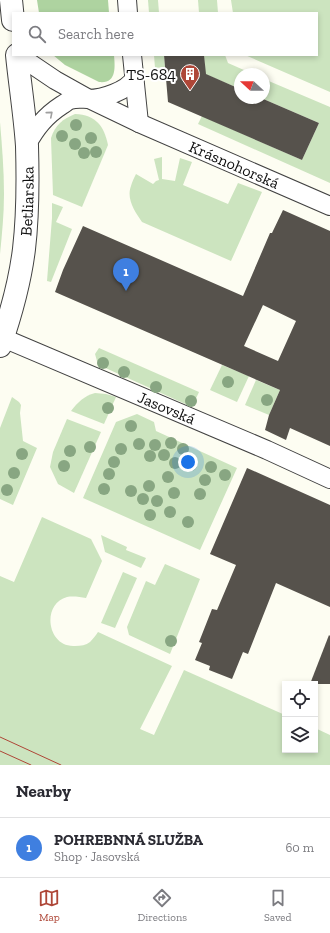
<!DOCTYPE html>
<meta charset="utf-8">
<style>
:root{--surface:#fff;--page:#f2f2f3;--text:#2b2b33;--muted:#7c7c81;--line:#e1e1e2;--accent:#ae4637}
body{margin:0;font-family:"Zilla Slab",serif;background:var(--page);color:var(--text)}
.controls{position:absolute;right:12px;bottom:12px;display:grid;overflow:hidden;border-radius:0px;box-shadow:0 2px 6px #0003}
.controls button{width:36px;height:36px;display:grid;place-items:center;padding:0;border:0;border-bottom:1px solid var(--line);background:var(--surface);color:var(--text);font:20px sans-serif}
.compass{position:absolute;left:234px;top:68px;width:36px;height:36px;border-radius:50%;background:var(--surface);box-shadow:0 2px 6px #0003;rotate:291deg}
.you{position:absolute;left:188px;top:462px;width:14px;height:14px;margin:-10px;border:3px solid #fff;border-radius:50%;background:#1a73e8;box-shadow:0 0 0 6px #1a73e833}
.badge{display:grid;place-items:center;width:26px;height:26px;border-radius:50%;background:var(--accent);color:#fff;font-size:13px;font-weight:700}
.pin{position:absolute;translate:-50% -33px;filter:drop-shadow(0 1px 2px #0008)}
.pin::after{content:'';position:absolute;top:21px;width:14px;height:12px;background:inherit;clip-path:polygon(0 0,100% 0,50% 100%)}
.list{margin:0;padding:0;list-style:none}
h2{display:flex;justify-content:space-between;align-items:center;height:52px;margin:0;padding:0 16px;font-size:17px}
h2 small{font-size:13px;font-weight:400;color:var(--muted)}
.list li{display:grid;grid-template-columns:26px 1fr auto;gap:12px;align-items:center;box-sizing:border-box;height:60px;padding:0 16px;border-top:1px solid var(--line)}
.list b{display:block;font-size:15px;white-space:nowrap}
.list p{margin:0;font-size:13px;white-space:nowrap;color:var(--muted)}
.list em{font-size:13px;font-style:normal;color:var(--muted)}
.icon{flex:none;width:22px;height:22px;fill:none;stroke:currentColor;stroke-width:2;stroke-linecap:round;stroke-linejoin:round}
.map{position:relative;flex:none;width:330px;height:765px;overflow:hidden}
.search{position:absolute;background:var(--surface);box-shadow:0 2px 6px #0003;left:12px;right:12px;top:12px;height:44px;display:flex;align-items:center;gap:10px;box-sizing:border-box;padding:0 14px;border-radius:0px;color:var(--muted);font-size:15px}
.sheet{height:112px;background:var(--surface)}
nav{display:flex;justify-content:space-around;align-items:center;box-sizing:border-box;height:56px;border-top:1px solid var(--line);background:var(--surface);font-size:11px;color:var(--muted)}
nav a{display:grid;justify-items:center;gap:2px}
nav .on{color:var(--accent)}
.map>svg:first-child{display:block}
.green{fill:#cce4bf}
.forest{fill:#aed3a0}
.building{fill:#56524c;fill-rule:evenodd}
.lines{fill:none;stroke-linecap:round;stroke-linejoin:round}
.minor-casing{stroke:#424242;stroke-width:20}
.tertiary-casing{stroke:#424242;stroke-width:24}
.minor{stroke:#fff;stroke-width:18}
.tertiary{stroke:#fff;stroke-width:22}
.tram{stroke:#ae4637;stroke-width:1}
.tree{fill:#88a682}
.oneway{stroke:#9f9f9f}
.labels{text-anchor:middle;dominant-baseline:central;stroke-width:4;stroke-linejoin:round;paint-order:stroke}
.poi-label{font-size:16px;fill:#0f0f0f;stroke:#fff;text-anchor:end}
.street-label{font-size:16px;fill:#0f0f0f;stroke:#fff}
</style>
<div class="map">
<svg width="330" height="765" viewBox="0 0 330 765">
<rect width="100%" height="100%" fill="#fdfdf2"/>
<g class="green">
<path d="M148 0H158L159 13H149Z"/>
<path d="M198 0H217L218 13H199Z"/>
<path d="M231 0H330V92L245 55H317V13H233Z"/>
<path d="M154 55H164L165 67 155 68Z"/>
<path d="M204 55H225L228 63 253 74H240V89L205 74Z"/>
<path d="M264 79 330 107V183L198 124 202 116 302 160 319 123 261 98H264Z"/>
<path d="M75 114C96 115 104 126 108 145L82 207 53 195 51 138C55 125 63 119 75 114Z"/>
<path d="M0 122C2 146 4 170 4 194 4 214 2 234 0 254Z"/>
<path d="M162 157V179L175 181 180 158 192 162 183 185 228 204 238 183 262 192 231 261 142 222C135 212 126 199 131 186 132 182 134 178 136 174L153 184 156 181 159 180 154 159Z"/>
<path d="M52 203 63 207 56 222 72 229 51 282 47 281 52 218Z"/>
<path d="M99 348 199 392 192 407 101 366 97 361 95 354Z"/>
<path d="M222 365 249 376 237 402 210 390Z"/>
<path d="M256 380 280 390 269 415 245 405Z"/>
<path d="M95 393 106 394 116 397 104 424 71 411C78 402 84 396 95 393Z"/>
<path d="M12 397 19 402 21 405 20 413 23 441 37 448 13 505 0 499V428Z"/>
<path d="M137 414 154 422 156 431 237 468 200 550 83 498 116 422Z"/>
<path d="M67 419 101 432 74 493 58 484 50 467 53 452Z"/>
<path d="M42 517 91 539 102 561 86 598C80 597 73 596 67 597 41 604 47 648 75 646 81 646 86 645 90 642 93 639 96 635 98 632L172 666 140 729 154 735 184 670 285 715V750H315V728L330 735V765H0V576L14 582Z"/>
<path d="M101 535 127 547 126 550 146 558 141 568 105 552Z"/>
<path d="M165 564 200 579 170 654 129 635 127 627 146 581 155 585Z"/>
<path d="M123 572 137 578 115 628 101 623Z"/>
</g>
<g class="forest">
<path d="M37 0H108L109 13H39Z"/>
<path d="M53 55H114C115 67 117 84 99 82L65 65Z"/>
</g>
<g class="building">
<path d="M164 55H204L206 74 240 89V98H261L319 123 302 160 168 102Z"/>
<path d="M283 210 330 231V446L290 428 286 440 265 430 269 415 280 390 55 292 63 270 83 226 243 296 270 233H272ZM263 305 296 321 278 361 244 346Z"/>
<path d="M247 468 330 505V607L276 583 248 654 243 652 232 679 209 670 210 666 195 660 202 643 199 642 212 609 217 610 236 565 210 554Z"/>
<path d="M329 635 330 636V684H310Z"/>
</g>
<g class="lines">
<g class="minor-casing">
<g id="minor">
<path d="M127 0 128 13"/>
<path id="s1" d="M18 55 55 80 89 99 139 123 330 206"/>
<path d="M132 55 139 123"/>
<path d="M27 144C36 128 45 116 62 105 64 104 67 101 70 100 76 98 82 99 88 99 103 99 127 91 135 78"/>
<path id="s2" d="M3 338 267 450 330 479"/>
</g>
</g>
<g class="tertiary-casing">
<g id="tertiary">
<path d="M11 0 13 20"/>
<path id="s3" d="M0 346C11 314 20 282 24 249 28 215 28 180 27 146 25 116 20 85 17 55"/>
</g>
</g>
<use href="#minor" class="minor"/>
<use href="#tertiary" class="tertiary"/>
<g class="tram">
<path d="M0 737 61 765"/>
<path d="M0 751 31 765"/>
</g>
</g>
<g class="tree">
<circle cx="76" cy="125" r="6"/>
<circle cx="62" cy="136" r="6"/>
<circle cx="91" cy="138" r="6"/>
<circle cx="75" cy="144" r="6"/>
<circle cx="96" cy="152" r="6"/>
<circle cx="84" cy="153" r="6"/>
<circle cx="103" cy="363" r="6"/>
<circle cx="124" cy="372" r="6"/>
<circle cx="228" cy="382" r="6"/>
<circle cx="156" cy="387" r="6"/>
<circle cx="267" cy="400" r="6"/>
<circle cx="191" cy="401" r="6"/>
<circle cx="108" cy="408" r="6"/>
<circle cx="131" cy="426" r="6"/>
<circle cx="171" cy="443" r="6"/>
<circle cx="139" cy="444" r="6"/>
<circle cx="155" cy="445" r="6"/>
<circle cx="90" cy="447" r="6"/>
<circle cx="121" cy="449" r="6"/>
<circle cx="183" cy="449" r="6"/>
<circle cx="70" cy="451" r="6"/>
<circle cx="22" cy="454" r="6"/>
<circle cx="164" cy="455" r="6"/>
<circle cx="150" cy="456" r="6"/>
<circle cx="114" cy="462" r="6"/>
<circle cx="175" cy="463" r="6"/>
<circle cx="191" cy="465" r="6"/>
<circle cx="64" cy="466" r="6"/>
<circle cx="211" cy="467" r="6"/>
<circle cx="14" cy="473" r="6"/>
<circle cx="109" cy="474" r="6"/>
<circle cx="225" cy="475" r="6"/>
<circle cx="168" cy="477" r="6"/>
<circle cx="205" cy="480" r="6"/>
<circle cx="149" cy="486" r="6"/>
<circle cx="104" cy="489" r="6"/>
<circle cx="7" cy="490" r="6"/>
<circle cx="131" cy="491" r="6"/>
<circle cx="174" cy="493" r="6"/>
<circle cx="200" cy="494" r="6"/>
<circle cx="143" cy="499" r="6"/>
<circle cx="157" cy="501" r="6"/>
<circle cx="170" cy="512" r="6"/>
<circle cx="150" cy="515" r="6"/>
<circle cx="188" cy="522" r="6"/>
<circle cx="171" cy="641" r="6"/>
</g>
<defs><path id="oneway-chevron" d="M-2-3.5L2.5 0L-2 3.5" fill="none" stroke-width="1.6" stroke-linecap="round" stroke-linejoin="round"/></defs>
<use class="oneway" href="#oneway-chevron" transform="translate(50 114) rotate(-41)"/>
<defs>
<g id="building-pin" transform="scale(1)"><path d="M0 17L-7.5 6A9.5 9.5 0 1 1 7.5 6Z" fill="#ae4637" stroke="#fff"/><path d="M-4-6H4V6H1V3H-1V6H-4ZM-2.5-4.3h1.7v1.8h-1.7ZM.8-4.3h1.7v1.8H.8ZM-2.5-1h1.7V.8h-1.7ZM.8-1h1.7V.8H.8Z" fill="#fff"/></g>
</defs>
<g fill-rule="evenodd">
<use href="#building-pin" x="190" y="74"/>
</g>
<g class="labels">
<g class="poi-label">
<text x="176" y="74">TS-684</text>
</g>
<g class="street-label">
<text stroke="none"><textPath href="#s1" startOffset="243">Krásnohorská</textPath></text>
<text stroke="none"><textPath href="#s3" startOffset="148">Betliarska</textPath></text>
<text stroke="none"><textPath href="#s2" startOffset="178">Jasovská</textPath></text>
</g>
</g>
</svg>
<div class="controls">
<button><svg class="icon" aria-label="locate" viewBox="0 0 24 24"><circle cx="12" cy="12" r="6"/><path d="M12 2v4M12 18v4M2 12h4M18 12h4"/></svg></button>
<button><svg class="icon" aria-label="layers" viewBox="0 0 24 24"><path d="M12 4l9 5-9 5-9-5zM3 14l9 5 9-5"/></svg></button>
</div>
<svg class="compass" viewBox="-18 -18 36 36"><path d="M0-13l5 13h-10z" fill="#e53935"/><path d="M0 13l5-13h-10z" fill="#7c7c81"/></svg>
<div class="you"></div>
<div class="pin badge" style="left:126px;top:291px;background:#3f7fe0">1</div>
<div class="search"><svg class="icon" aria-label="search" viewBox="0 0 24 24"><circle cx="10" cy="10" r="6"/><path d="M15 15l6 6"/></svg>Search here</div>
</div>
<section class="sheet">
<h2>Nearby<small></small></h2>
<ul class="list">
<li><span class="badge" style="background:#3f7fe0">1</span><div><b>POHREBNNÁ SLUŽBA</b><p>Shop · Jasovská</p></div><em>60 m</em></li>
</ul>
</section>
<nav>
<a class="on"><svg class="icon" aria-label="map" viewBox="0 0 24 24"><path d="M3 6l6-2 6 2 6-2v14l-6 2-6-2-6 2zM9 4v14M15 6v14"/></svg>Map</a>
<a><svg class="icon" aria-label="directions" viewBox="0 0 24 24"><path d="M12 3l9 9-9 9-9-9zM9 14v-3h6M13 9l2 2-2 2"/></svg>Directions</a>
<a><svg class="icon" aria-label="saved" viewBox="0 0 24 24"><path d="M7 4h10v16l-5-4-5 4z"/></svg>Saved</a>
</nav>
